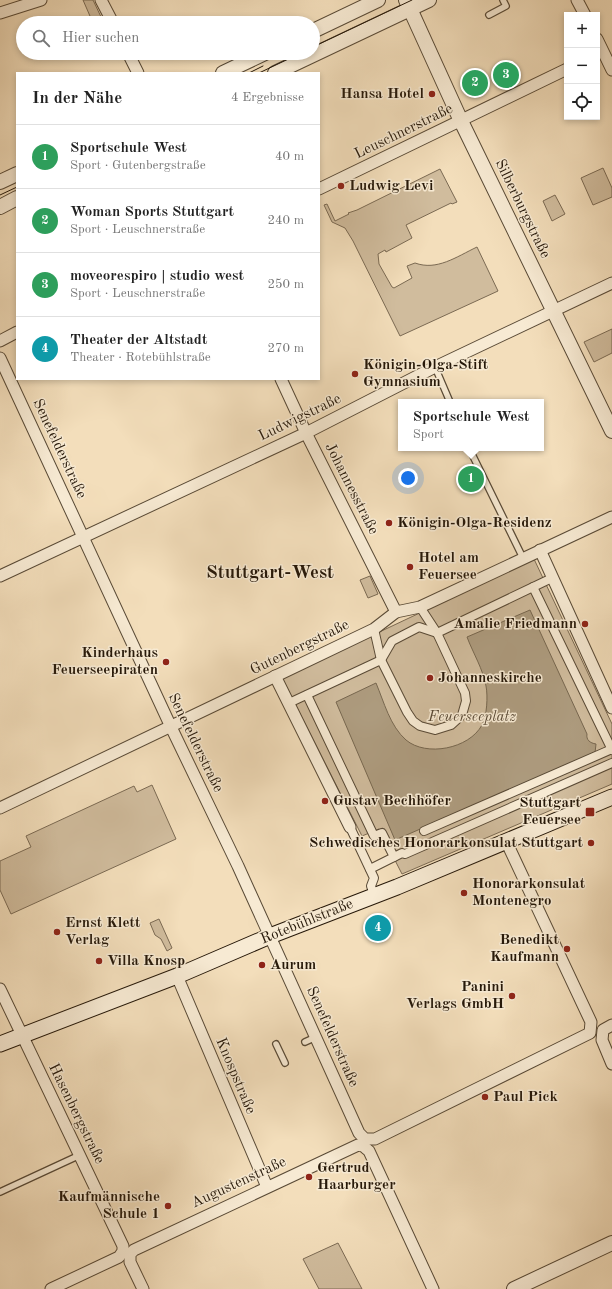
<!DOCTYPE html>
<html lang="de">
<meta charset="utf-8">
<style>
:root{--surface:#fff;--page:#f2f2f2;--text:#222;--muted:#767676;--line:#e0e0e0;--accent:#db2777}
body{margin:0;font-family:"Old Standard TT",serif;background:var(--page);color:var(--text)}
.controls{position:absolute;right:12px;top:12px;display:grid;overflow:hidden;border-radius:0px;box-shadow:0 2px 6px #0003}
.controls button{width:36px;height:36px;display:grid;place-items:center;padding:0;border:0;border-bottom:1px solid var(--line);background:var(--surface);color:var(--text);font:20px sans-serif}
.you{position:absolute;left:408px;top:478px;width:14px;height:14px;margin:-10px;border:3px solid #fff;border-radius:50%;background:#1a73e8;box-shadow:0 0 0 6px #1a73e833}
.badge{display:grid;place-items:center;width:26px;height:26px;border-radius:50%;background:var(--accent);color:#fff;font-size:13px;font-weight:700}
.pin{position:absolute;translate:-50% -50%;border:2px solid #fff;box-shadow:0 1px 4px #0006}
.popup{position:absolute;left:398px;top:399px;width:146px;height:52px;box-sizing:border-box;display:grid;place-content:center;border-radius:0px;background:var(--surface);filter:drop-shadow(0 1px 3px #0005);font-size:13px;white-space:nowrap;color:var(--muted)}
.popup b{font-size:15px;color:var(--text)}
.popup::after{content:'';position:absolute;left:50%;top:100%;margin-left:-8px;border:8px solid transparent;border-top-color:var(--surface)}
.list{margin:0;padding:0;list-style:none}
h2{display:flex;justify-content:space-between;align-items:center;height:52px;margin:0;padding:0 16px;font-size:17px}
h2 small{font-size:13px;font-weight:400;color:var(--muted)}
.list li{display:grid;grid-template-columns:26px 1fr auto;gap:12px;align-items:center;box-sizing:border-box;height:64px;padding:0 16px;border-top:1px solid var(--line)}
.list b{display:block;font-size:15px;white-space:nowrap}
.list p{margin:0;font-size:13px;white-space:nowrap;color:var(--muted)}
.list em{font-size:13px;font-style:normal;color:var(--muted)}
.icon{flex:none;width:22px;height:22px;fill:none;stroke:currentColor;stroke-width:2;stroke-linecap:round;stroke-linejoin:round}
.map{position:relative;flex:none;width:612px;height:1289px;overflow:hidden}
.search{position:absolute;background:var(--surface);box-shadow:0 2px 6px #0003;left:16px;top:16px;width:304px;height:44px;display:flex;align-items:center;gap:10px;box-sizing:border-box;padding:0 14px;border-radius:22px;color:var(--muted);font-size:15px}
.panel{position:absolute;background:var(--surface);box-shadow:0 2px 6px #0003;left:16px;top:72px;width:304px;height:308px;border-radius:0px}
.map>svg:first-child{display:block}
.green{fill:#d0bc9d;stroke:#7b6a53}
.water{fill:#ad9b7e;stroke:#77674f}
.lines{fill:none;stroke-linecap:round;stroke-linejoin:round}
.service-casing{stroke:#594a36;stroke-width:8}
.pedestrian-casing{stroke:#594a36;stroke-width:10}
.minor-casing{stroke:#594a36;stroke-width:13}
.tertiary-casing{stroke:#594a36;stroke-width:16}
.secondary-casing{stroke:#261809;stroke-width:17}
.service{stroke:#f7ead3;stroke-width:5.5}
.pedestrian{stroke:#f7ead3;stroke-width:8}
.minor{stroke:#f7ead3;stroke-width:11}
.tertiary{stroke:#f7ead3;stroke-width:14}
.secondary{stroke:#f7ead3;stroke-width:15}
.tram{stroke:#261809;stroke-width:1}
.poi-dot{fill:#8f2418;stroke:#f7ead3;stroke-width:1.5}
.labels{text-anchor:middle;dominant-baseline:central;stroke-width:3;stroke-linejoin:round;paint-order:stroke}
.poi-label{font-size:15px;font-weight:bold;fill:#261809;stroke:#f7ead3;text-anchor:start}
.street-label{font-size:15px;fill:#261809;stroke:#f7ead3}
.park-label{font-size:15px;font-style:italic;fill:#594935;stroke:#f7ead3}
.district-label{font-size:19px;font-weight:bold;fill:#261809;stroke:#f7ead3}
</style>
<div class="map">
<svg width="612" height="1289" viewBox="0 0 612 1289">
<rect width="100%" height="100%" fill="#f3debb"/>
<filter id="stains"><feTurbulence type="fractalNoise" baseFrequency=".005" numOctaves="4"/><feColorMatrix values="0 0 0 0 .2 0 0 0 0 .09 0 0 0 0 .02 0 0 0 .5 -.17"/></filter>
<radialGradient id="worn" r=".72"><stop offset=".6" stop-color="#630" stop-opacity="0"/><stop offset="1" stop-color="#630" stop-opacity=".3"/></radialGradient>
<g class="green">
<path d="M83 0H93L102 19 93 23Z"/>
<path d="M603 168 612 188V197L593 205 581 178Z"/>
<path d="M440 169 457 202 452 204 451 203 406 225 412 238 386 252 385 250 378 254 379 264 392 287 394 288 412 278 407 266 415 263C437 271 456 257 477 247L498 291 400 336 353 241 345 228 332 222 324 205 327 204 335 221 349 214 348 213 357 210Z"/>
<path d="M555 195 565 214 552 221 543 201Z"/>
<path d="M612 329V353L594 362 584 342Z"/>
<path d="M534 559 612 724V784L402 874 379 829 362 836 282 678Z"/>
<path d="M370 576 378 594 368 598 360 580Z"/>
<path d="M152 785 176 839 11 914 0 890V861L31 847 26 836 134 786 137 792Z"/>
<path d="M159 919 172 948 167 951 161 939 155 935 150 923Z"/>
<path d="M338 1243 362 1289H319L303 1259Z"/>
</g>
<path class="water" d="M530 610 587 734C586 740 590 743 596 744L595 753 395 840 336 702 376 683C384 702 390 726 406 740 426 757 469 749 482 725 487 716 488 696 486 686 483 669 473 653 467 637Z"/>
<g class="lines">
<g class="service-casing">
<g id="service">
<path d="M489 15 506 6 503 0"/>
<path d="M435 367 450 402"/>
<path d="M469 448 523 558"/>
<path d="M305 1042 316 1037"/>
<path d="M276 1044 285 1063"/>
<path d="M0 1192 80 1155"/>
</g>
</g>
<g class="pedestrian-casing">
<g id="pedestrian">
<path d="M533 587 612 750"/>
<path d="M374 629 381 660 407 712 413 721 420 726 435 730 451 725 462 715 466 701 465 693 437 633 420 607"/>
<path d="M307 695 374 836 382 833 394 857"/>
<path d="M289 703 381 660 392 641 419 627 437 633 552 578"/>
<path d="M350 827 374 878 371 886 374 895"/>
<path d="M424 831 612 749"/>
<path d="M370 869 402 853 405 854 612 763"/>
</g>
</g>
<g class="minor-casing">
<g id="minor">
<path d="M101 0 113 23"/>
<path d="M577 0 585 15"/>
<path d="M0 13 41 0"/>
<path d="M597 39 612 70"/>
<path d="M128 53 138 73"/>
<path d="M319 189 567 69"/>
<path d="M0 341 17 332"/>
<path d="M0 358 171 727 238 866 359 1133 365 1139H375L590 1033 591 1022 506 841"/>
<path d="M281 379 306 433 396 612"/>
<path d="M540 550 612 708"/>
<path d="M0 576 306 433 435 367 612 283"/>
<path d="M275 676 350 827"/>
<path d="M0 808 374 629 396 612 420 607 612 517"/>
<path d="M177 976 267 1187"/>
<path d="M0 989 123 1246V1251L119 1257 51 1289"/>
<path d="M612 1025 603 1030 602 1040 612 1064"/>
<path d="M143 1289 130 1262V1254L134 1250 358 1145 363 1146 369 1151 433 1289"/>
</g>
</g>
<g class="tertiary-casing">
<g id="tertiary">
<path d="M406 0 461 121 612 431"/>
<path d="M313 31 378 0"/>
<path d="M223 73 265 53"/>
<path d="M275 73 429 0"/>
<path d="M0 182 17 174"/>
<path d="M0 207 17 198"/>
<path d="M514 1289 612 1243"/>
</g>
</g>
<g class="secondary-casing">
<path id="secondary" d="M0 1044 177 976 270 936 397 887 612 797"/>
</g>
<use href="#service" class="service"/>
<use href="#pedestrian" class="pedestrian"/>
<use href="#minor" class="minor"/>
<use href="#tertiary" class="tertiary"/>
<use href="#secondary" class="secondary"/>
<g class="tram">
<path d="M313 47 412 0"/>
<path d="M249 73 263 66"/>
<path d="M259 73 301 53"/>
<path d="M0 195 17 187"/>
</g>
</g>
<g class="poi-dot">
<circle cx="432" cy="94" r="4"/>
<circle cx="341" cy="186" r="4"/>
<circle cx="355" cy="374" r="4"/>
<circle cx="389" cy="523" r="4"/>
<circle cx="410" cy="567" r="4"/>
<circle cx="585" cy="624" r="4"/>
<circle cx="166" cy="662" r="4"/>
<circle cx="430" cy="678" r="4"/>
<circle cx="325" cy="801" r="4"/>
<rect x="585" y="807" width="10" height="10" rx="2"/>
<circle cx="591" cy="843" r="4"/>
<circle cx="464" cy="893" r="4"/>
<circle cx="57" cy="932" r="4"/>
<circle cx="567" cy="949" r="4"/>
<circle cx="99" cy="961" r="4"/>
<circle cx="262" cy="965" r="4"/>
<circle cx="512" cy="996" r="4"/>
<circle cx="485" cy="1097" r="4"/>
<circle cx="309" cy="1177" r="4"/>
<circle cx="168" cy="1206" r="4"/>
</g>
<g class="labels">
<g class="poi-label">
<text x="424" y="94" text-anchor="end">Hansa Hotel</text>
<text x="349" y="186">Ludwig Levi</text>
<text x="363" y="365">Königin-Olga-Stift<tspan x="363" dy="17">Gymnasium</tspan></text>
<text x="397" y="523">Königin-Olga-Residenz</text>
<text x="418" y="558">Hotel am<tspan x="418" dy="17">Feuersee</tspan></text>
<text x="577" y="624" text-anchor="end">Amalie Friedmann</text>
<text x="158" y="653" text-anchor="end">Kinderhaus<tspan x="158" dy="17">Feuerseepiraten</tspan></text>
<text x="438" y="678">Johanneskirche</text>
<text x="333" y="801">Gustav Bechhöfer</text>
<text x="581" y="803" text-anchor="end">Stuttgart<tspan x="581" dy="17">Feuersee</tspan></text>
<text x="583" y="843" text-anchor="end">Schwedisches Honorarkonsulat Stuttgart</text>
<text x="472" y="884">Honorarkonsulat<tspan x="472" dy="17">Montenegro</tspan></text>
<text x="65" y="923">Ernst Klett<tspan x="65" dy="17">Verlag</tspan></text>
<text x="559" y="940" text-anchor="end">Benedikt<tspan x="559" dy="17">Kaufmann</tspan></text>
<text x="107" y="961">Villa Knosp</text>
<text x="270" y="965">Aurum</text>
<text x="504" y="987" text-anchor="end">Panini<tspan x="504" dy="17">Verlags GmbH</tspan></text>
<text x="493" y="1097">Paul Pick</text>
<text x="317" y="1168">Gertrud<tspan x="317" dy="17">Haarburger</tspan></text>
<text x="160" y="1197" text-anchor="end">Kaufmännische<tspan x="160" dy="17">Schule 1</tspan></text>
</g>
<g class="street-label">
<text transform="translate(404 132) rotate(-26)">Leuschnerstraße</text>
<text transform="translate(522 209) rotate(64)">Silberburgstraße</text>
<text transform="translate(300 418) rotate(-26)">Ludwigstraße</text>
<text transform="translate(59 449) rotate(65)">Senefelderstraße</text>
<text transform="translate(351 489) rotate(63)">Johannesstraße</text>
<text transform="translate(300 648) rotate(-26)">Gutenbergstraße</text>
<text transform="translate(195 743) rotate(64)">Senefelderstraße</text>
<text transform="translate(307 922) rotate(-22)">Rotebühlstraße</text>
<text transform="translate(332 1037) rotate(66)">Senefelderstraße</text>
<text transform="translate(235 1076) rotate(67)">Knospstraße</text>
<text transform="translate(76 1114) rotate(64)">Hasenbergstraße</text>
<text transform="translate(239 1183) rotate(-25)">Augustenstraße</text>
</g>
<g class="park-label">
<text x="472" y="717">Feuerseeplatz</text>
</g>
<g class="district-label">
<text x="270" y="573">Stuttgart-West</text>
</g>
</g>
<rect width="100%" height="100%" filter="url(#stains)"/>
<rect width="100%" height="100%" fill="url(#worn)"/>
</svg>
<div class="controls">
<button>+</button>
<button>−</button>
<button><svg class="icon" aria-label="locate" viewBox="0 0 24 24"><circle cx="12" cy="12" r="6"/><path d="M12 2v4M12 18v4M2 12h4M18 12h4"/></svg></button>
</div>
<div class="you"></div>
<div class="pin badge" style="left:471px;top:479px;background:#2e9e5b">1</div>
<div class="popup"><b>Sportschule West</b>Sport</div>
<div class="pin badge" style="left:475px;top:83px;background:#2e9e5b">2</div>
<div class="pin badge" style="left:506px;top:75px;background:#2e9e5b">3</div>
<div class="pin badge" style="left:378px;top:928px;background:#0f9aa8">4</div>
<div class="search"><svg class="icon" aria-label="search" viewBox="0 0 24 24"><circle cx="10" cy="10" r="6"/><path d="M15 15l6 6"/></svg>Hier suchen</div>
<section class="panel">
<h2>In der Nähe<small>4 Ergebnisse</small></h2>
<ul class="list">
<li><span class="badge" style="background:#2e9e5b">1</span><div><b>Sportschule West</b><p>Sport · Gutenbergstraße</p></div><em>40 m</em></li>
<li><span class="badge" style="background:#2e9e5b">2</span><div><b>Woman Sports Stuttgart</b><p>Sport · Leuschnerstraße</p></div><em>240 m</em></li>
<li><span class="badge" style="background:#2e9e5b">3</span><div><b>moveorespiro | studio west</b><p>Sport · Leuschnerstraße</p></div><em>250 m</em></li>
<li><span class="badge" style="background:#0f9aa8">4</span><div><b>Theater der Altstadt</b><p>Theater · Rotebühlstraße</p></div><em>270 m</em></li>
</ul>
</section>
</div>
